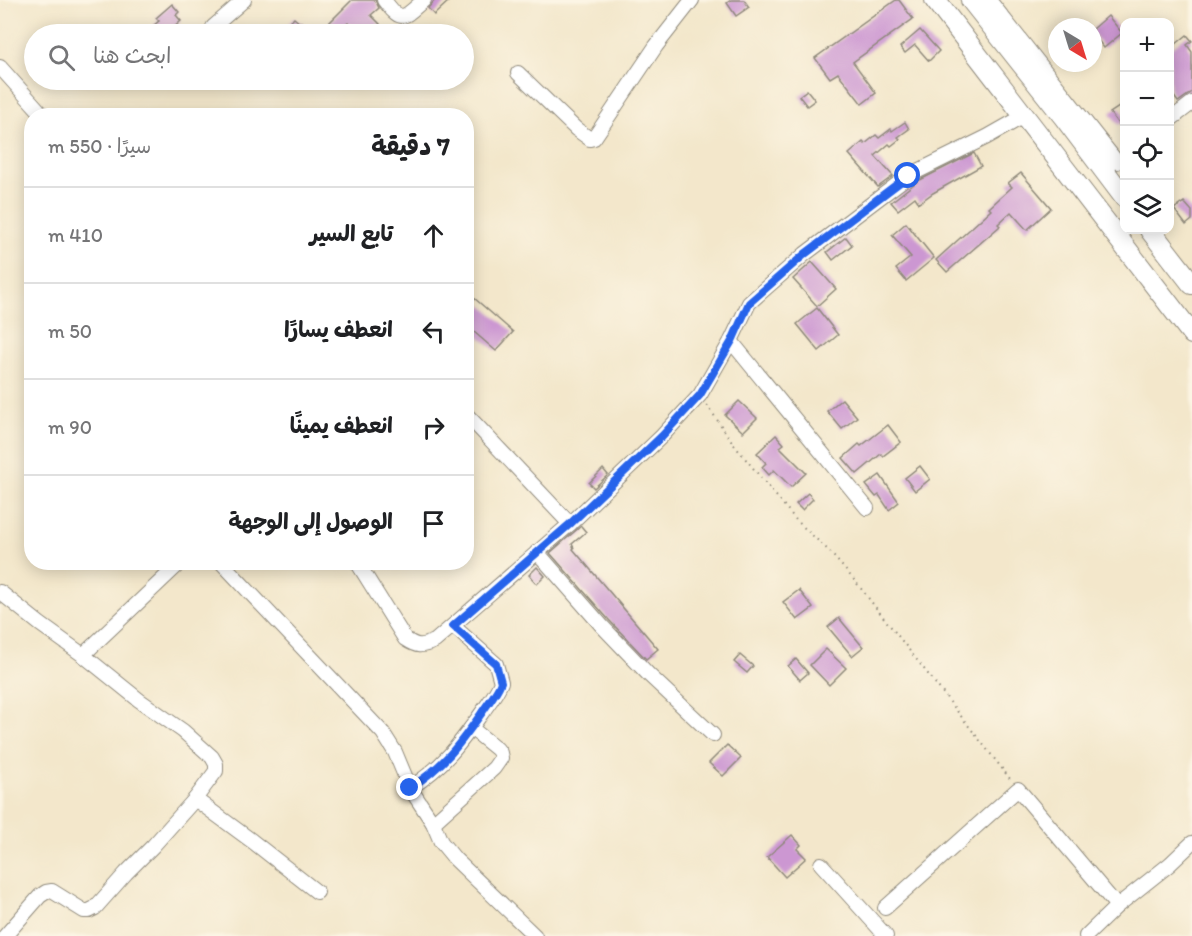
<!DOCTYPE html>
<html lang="ar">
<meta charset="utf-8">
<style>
:root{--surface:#fff;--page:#f2f2f2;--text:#202124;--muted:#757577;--line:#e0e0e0}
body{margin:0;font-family:Itim,"Playpen Sans Arabic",sans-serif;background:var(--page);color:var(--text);direction:rtl}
.controls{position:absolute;right:18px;top:18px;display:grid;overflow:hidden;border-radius:12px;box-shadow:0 3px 15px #0003}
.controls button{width:54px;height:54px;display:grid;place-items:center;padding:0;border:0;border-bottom:2px solid var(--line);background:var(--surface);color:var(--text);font:30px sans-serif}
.compass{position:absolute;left:1048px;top:18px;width:54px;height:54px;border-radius:50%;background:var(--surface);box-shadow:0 3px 15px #0003;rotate:142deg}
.stop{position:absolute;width:18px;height:18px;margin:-14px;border:4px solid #2563eb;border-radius:50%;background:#fff}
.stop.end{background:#2563eb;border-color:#fff;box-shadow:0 2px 6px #0008}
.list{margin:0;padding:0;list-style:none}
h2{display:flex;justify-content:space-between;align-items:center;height:78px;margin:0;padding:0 24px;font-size:26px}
h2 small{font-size:20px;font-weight:400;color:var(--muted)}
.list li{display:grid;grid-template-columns:39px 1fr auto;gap:18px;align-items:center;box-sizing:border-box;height:96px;padding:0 24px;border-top:2px solid var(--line)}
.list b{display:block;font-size:22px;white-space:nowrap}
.list em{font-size:20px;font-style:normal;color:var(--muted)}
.icon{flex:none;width:33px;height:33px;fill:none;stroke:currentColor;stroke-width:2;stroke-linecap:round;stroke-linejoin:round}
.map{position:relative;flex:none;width:1192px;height:936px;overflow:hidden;direction:ltr}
.search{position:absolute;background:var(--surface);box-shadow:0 3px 15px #0003;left:24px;top:24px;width:450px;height:66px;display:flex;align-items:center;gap:15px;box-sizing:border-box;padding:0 21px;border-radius:33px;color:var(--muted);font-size:22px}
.panel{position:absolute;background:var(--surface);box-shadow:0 3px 15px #0003;left:24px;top:108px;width:450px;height:462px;border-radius:24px;direction:rtl}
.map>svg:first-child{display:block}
.building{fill:#cc97d2}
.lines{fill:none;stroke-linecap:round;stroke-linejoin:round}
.minor-casing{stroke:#8f897b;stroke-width:16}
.highway-casing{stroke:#8f897b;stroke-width:22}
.path{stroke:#8f897b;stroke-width:2;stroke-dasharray:1.5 4.5;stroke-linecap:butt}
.minor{stroke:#fff;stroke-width:14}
.highway{stroke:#fff;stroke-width:20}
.route{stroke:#2563eb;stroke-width:8}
</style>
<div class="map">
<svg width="1192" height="936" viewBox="0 0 1192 936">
<rect width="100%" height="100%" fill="#fcf5e5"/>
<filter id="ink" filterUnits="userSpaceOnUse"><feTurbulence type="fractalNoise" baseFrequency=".0167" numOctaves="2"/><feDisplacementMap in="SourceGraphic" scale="12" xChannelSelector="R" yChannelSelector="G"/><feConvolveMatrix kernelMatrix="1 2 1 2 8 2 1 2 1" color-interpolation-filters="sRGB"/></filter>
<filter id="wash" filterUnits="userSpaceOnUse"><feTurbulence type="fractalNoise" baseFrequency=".008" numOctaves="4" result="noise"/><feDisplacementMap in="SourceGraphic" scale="24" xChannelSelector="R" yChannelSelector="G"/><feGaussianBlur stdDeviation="1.35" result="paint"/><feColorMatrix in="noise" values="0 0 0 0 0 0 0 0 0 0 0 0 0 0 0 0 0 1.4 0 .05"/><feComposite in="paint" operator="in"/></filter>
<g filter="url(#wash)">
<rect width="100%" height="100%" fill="#f3e7cb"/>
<g id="blocks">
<g class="building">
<path d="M352 0H375L379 8 371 15 380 24 369 34H360L348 23 339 32 329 23Z"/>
<path d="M435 0H450L434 15 428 8Z"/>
<path d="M731 0H744L749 7 736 16 727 3Z"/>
<path d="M896 0H899L913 19 853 62 876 93 862 104 838 73 830 78 815 58Z"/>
<path d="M172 4 179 12 176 15 181 21 167 34 163 30 160 33 153 26 159 21 156 18Z"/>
<path d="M1108 16 1122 33 1104 48 1093 34V29Z"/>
<path d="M294 18 300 23 301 22 309 28 304 34H279Z"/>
<path d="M920 30 939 51 929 61 915 45 905 53 900 47Z"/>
<path d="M1187 35 1192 41 1187 45 1192 52V92L1178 102 1170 91V49Z"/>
<path d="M807 90 815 100 807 106 799 96Z"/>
<path d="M1119 107 1125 115V121L1119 125 1110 113Z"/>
<path d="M905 122 909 129 898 137 900 139 891 146 889 144 875 156 893 176 878 187 849 154 863 142 865 144 876 135 879 138 891 129 892 131Z"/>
<path d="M974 153 981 166 933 193 919 203 915 197 898 210 891 202 918 181Z"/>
<path d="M1021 173 1051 208 1027 230 1011 212 998 224 1000 226 947 272 936 260 991 210 989 208 1012 187 1008 183Z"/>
<path d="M1184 202 1192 211V220L1186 225 1174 209Z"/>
<path d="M906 223 934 258 906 281 896 269 911 257 892 235Z"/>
<path d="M846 237 852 245 833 260 827 252Z"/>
<path d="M812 262 836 289 817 306 793 279Z"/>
<path d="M473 297 513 332 496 351 466 325V304Z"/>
<path d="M817 308 838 335 819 351 797 324Z"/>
<path d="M842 399 857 417 842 429 827 411Z"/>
<path d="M739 401 757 418 743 432 725 415Z"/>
<path d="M888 425 901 442 883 456 881 454 857 474 843 458 859 444 861 446Z"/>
<path d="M776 435 784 444 780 447 806 473 791 487 774 470 769 475 762 467 766 463 757 453Z"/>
<path d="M920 466 930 479 915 491 905 478Z"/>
<path d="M603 469 608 475 594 488 589 483Z"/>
<path d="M880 475 899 502 889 510 879 495 876 497 866 485Z"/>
<path d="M808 493 813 499 802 510 796 504Z"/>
<path d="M581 526 586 532 572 544 574 548 573 549 658 649 646 659 609 620 550 553Z"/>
<path d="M537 567 545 576 537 584 529 575Z"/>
<path d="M799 590 813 608 797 620 783 602Z"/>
<path d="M839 618 863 647 852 656 828 627Z"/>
<path d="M826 649 846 668 829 685 810 665Z"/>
<path d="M740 655 753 666 747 673 734 662Z"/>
<path d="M796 659 808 673 800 680 788 666Z"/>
<path d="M727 745 741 758 723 776 709 763Z"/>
<path d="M792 835 801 845 797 849 806 858 785 877 767 857Z"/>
</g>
</g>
</g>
<g filter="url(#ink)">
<use href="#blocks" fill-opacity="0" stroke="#8f897b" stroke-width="1.5"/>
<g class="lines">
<g class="minor-casing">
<g id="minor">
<path d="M384 0C402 24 403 18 424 0"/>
<path d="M989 0 1117 162"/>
<path d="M213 27 244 0"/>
<path d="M0 67 44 116"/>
<path d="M518 73 576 129 590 139 594 138 656 46 692 0"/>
<path d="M1170 120 1192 103"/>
<path d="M731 341 867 508"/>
<path d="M466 414 570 524"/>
<path d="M537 552 602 626 649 675 713 735"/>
<path d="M221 562 383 733 395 752 410 788C444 766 459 745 481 714 488 704 497 693 501 682L496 664 453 626"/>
<path d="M357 562 405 639C417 647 421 647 435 641L570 524 662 436 700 395 731 341 749 303 767 287 805 254 908 176 987 137 1024 116"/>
<path d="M0 592 40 624 83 655 139 700 183 731 212 757 216 764V771L195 799 153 846 126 873 95 908 89 911H84L52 891 46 892 40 896 5 936"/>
<path d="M83 655 181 562"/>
<path d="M410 788 433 823 441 842 455 859 535 936"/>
<path d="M195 799 252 841 317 892"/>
<path d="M433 823 494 768 501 758 500 753 497 749 471 728"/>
<path d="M821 864 886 936"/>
<path d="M885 908 1018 789 1117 906"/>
<path d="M1086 936 1117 906 1170 864 1192 843"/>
</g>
</g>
<g class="highway-casing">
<g id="highway">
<path d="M935 0 1192 334"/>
<path d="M971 0 1063 116 1124 197"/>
<path d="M1150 230 1192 284"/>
</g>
</g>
<path class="path" d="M707 405 735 446 758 474 796 520 828 550 855 581 1011 780"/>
<use href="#minor" class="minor"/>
<use href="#highway" class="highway"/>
</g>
</g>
<g class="lines" filter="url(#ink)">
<path class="route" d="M410 788C444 766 459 745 481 714 488 703 497 693 501 682L496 664 453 626 570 524 662 436 700 395 732 341 749 303 805 254 908 176"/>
</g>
</svg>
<div class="controls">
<button>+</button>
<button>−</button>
<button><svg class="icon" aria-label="locate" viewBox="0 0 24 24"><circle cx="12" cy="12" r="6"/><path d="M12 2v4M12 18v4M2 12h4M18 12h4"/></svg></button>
<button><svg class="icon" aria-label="layers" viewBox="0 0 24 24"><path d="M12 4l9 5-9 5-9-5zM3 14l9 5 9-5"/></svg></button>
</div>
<svg class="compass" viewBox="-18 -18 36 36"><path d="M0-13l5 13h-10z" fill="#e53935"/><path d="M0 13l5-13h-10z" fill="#757577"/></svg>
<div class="stop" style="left:908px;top:176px"></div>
<div class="stop end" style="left:410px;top:788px"></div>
<div class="search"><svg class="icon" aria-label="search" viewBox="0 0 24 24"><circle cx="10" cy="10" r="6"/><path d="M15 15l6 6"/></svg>ابحث هنا</div>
<section class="panel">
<h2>7 دقيقة<small>سيرًا · 550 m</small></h2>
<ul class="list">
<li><svg class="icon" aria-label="ahead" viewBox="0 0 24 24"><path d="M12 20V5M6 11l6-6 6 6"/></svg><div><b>تابع السير</b></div><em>410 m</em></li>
<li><svg class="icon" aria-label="left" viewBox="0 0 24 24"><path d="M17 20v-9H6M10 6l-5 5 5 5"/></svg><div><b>انعطف يسارًا</b></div><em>50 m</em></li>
<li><svg class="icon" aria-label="right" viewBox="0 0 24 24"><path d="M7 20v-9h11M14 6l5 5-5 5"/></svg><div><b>انعطف يمينًا</b></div><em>90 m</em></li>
<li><svg class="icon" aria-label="arrive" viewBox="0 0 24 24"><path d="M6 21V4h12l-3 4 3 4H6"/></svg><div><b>الوصول إلى الوجهة</b></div></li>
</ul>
</section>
</div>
